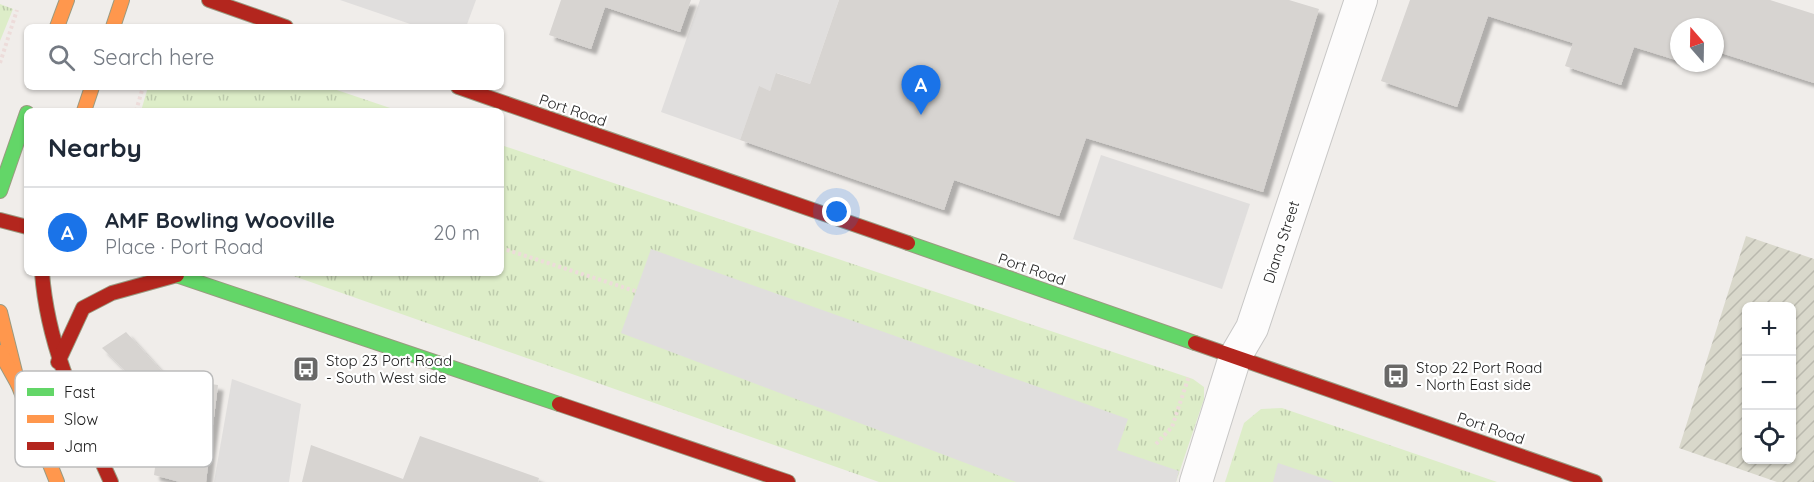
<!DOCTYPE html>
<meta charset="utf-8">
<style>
:root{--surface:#fff;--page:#f2f2f3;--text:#1f2937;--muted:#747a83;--line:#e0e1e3;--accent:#1a73e8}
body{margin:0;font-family:Quicksand,sans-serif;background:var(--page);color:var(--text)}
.controls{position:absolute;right:18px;bottom:18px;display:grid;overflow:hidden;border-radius:9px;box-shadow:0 2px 4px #0004}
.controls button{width:54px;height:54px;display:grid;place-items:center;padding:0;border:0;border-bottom:2px solid var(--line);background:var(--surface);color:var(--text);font:30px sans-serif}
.compass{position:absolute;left:1670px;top:18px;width:54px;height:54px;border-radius:50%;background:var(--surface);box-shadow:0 2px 4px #0004;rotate:340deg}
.you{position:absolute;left:837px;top:212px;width:21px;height:21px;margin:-15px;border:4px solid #fff;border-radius:50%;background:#1a73e8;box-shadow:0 0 0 9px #1a73e833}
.badge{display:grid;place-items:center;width:39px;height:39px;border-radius:50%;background:var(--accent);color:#fff;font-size:20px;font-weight:700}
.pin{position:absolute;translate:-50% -50px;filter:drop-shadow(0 2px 3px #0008)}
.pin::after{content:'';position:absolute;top:32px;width:21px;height:18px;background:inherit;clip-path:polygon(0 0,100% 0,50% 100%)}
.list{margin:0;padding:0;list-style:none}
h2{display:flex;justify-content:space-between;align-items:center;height:78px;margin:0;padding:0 24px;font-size:26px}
h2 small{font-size:20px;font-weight:400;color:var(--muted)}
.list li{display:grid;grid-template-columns:39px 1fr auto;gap:18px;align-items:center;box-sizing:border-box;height:90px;padding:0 24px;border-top:2px solid var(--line)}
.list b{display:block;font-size:22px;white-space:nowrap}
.list p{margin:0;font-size:20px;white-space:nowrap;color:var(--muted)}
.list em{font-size:20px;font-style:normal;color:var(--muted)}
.icon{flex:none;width:33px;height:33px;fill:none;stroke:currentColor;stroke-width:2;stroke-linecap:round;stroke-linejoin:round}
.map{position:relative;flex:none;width:1814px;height:482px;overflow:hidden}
.search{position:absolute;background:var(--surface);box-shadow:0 2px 4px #0004;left:24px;top:24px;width:480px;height:66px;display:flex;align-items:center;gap:15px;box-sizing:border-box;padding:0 21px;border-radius:9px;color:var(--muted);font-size:22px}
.panel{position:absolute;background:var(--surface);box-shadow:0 2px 4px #0004;left:24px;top:108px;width:480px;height:168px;border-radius:9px}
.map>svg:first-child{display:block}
.construction{fill:url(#construction-furrows);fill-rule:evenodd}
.grass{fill:url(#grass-tufts)}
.parking{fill:#e0dedd}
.building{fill:#d7d4d1;filter:url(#shadow)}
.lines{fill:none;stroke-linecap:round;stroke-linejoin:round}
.street-casing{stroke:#c8c7c6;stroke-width:34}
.fast-casing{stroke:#9a9a80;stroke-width:16}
.slow-casing{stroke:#9a9a80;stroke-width:16}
.jam-casing{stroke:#9a9a80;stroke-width:16}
.path{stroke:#eddcda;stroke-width:4;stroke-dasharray:3 3;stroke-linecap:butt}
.street{stroke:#fdfcfc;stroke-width:32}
.fast{stroke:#63d668;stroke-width:14}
.slow{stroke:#ff974d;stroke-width:14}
.jam{stroke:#b3261e;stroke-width:14}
.labels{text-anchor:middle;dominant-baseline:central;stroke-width:4.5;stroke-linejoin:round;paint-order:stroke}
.street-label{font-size:15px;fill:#212121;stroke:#fff}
.poi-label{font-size:15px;fill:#212121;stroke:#fff;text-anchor:start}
.key{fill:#fff;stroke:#bcbcbc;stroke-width:1.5}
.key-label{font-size:16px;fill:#212121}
</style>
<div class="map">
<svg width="1814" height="482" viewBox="0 0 1814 482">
<defs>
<pattern id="construction-furrows" width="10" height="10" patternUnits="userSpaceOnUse" patternTransform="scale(1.5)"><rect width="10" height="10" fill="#d9d8cb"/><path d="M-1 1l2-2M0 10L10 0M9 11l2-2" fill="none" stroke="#bab9ae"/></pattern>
<pattern id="grass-tufts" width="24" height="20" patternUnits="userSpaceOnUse" patternTransform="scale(1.5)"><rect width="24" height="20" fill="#ddedc8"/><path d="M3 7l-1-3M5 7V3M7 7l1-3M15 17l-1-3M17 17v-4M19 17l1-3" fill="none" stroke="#bdcbac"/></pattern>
<filter id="shadow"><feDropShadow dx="5.5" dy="5.5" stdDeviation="1.5" flood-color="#0004"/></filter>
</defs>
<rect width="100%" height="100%" fill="#f0edea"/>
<path class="construction" d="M1746 236 1814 259V482H1777L1679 448ZM1746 306H1792V460H1746Z"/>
<g class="grass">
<path d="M0 4 13 9 0 41Z"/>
<path d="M148 87H328L399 111H141Z"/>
<path d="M501 145 1193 379 1204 387V399L1176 482H879L285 273H501Z"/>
<path d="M1282 408 1497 482H1225L1244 423 1261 409Z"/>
</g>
<g class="parking">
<path d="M340 0H476L466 27H419Z"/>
<path d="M700 0H839L810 84 777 73 770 91 759 87 740 140 661 112Z"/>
<path d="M1101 155 1250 204 1222 289 1073 239Z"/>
<path d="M651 249 1128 419 1117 450 1179 471 1176 482H1016L621 333Z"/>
<path d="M232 379 301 404 289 482H214Z"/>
<path d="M1278 463 1334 482H1273Z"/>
</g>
<g class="building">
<path d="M561 0H691L680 32 605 7 591 49 549 35Z"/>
<path d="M839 0H1289L1319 9 1263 192 1086 138 1059 216 954 180 944 210 740 140 759 86 770 91 776 73 810 84Z"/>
<path d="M1410 0H1770L1814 14V83L1715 51V27H1679V61L1634 47 1621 85 1565 66 1573 43 1488 16 1457 107 1381 81Z"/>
<path d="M126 332 168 378 218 385 206 482H180L154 475 163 408 102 348Z"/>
<path d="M420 436 539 478 538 482H302L311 445 403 479Z"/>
</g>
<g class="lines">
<g class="street-casing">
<path id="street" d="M1196 482 1235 357 1252 328 1361 0"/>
</g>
<g class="fast-casing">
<g id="fast">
<path d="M0 191 27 113"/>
<path d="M908 243 1195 343"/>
<path d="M170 273 559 404"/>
</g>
</g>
<g class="slow-casing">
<g id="slow">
<path d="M57 27 67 0"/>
<path d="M113 27 122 0"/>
<path d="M84 111 92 87"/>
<path d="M0 312 18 384 57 482"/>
<path d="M0 352 18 384"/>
</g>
</g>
<g class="jam-casing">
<g id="jam">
<path d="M209 0 286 27"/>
<path d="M458 87 908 243"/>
<path d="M0 220 27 227"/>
<path d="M42 273C48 350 80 413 111 482"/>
<path d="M1195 343 1595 482"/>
<path d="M58 362 83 308 112 293 177 275"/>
<path d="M559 404 788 482"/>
</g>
</g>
<g class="path">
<path d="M158 27V25"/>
<path d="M0 63 17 10"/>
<path d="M136 111 143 87"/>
<path d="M501 248 635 291"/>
<path d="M1156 444 1172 427 1189 376"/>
</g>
<use href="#street" class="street"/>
<use href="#fast" class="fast"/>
<use href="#slow" class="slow"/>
<use href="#jam" class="jam"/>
</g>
<defs>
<g id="bus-square" transform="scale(1.35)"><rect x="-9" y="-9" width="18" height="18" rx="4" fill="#696867" stroke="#fff"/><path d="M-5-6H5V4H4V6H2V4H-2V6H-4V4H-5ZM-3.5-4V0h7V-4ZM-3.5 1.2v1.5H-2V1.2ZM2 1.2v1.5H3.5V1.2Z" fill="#fff"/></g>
</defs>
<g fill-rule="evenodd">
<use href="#bus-square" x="306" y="369"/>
<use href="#bus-square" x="1396" y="376"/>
</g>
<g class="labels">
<g class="street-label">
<text transform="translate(573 110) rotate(19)">Port Road</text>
<text transform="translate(1281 242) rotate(-72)">Diana Street</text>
<text transform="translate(1032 269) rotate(19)">Port Road</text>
<text transform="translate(1491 428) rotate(19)">Port Road</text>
</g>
<g class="poi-label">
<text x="326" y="360">Stop 23 Port Road<tspan x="326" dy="17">- South West side</tspan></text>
<text x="1416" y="367">Stop 22 Port Road<tspan x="1416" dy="17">- North East side</tspan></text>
</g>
</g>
<rect x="15" y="371" width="198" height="96" rx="9" class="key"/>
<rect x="27" y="388" width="27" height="8" fill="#63d668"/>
<rect x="27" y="415" width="27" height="8" fill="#ff974d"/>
<rect x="27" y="442" width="27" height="8" fill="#b3261e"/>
<g class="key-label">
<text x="64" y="398">Fast</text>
<text x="64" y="425">Slow</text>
<text x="64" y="452">Jam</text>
</g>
</svg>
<div class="controls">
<button>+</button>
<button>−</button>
<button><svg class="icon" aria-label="locate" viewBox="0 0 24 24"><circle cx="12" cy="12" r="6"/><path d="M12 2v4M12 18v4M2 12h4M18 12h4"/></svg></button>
</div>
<svg class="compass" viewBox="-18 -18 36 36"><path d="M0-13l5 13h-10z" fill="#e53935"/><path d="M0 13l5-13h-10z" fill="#747a83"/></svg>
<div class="you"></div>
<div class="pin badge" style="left:921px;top:115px">A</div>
<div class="search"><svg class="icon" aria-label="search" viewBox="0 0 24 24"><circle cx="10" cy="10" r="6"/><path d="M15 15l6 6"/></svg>Search here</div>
<section class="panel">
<h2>Nearby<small></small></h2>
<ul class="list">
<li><span class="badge">A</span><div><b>AMF Bowling Wooville</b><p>Place · Port Road</p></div><em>20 m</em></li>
</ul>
</section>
</div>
